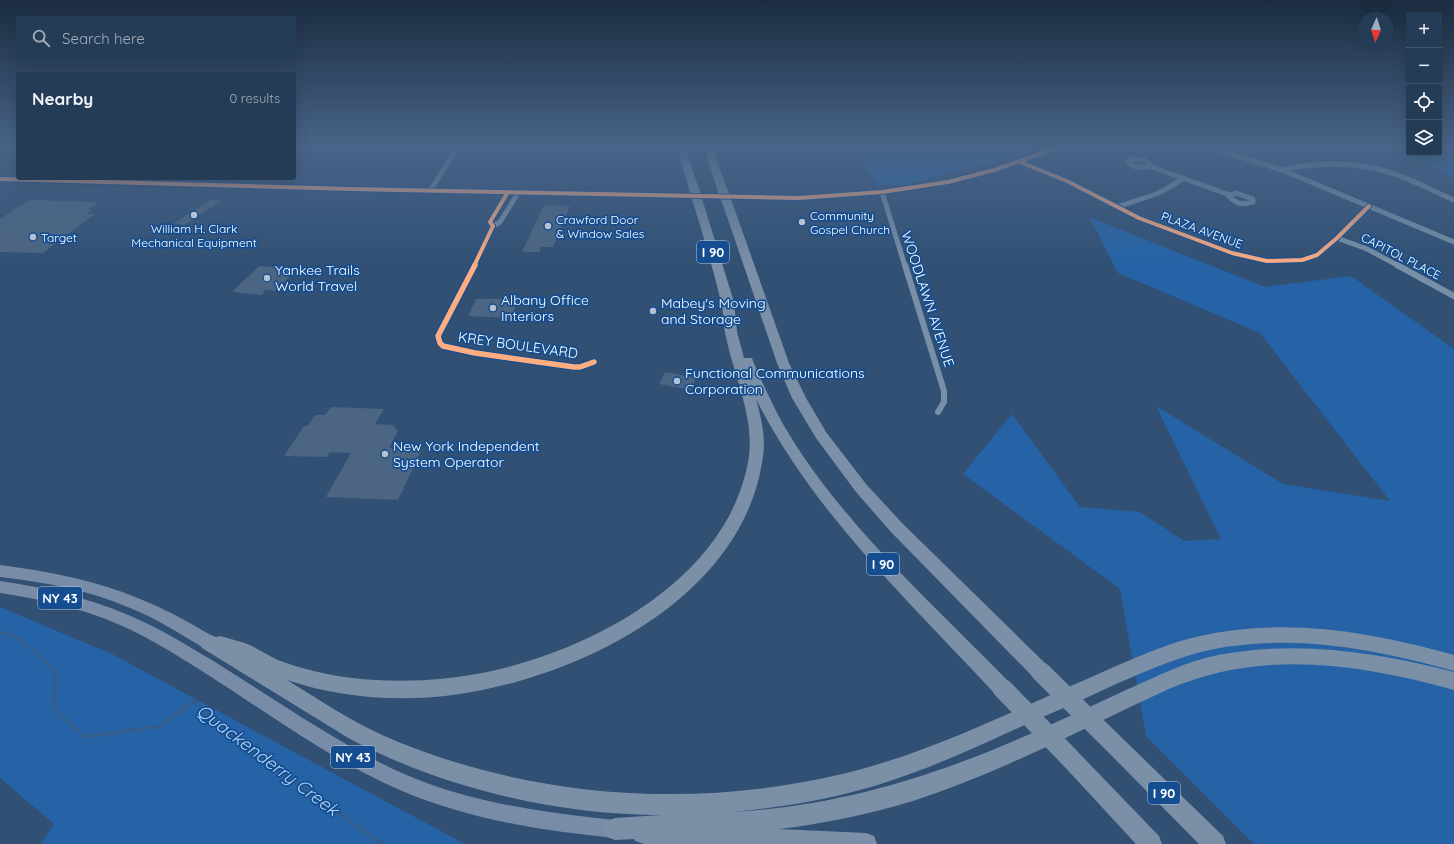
<!DOCTYPE html>
<meta charset="utf-8">
<style>
:root{--surface:#253c57;--page:#314761;--text:#f1f3f6;--muted:#a3adba;--line:#42566d}
body{margin:0;font-family:Quicksand,sans-serif;background:var(--page);color:var(--text)}
.controls{position:absolute;right:12px;top:12px;display:grid;overflow:hidden;border-radius:4px;box-shadow:0 4px 16px #0002}
.controls button{width:36px;height:36px;display:grid;place-items:center;padding:0;border:0;border-bottom:1px solid var(--line);background:var(--surface);color:var(--text);font:20px sans-serif}
.compass{position:absolute;left:1358px;top:12px;width:36px;height:36px;border-radius:50%;background:var(--surface);box-shadow:0 4px 16px #0002;rotate:183deg}
.list{margin:0;padding:0;list-style:none}
h2{display:flex;justify-content:space-between;align-items:center;height:52px;margin:0;padding:0 16px;font-size:17px}
h2 small{font-size:13px;font-weight:400;color:var(--muted)}
.icon{flex:none;width:22px;height:22px;fill:none;stroke:currentColor;stroke-width:2;stroke-linecap:round;stroke-linejoin:round}
.map{position:relative;flex:none;width:1454px;height:844px;overflow:hidden}
.search{position:absolute;background:var(--surface);box-shadow:0 4px 16px #0002;left:16px;top:16px;width:280px;height:44px;display:flex;align-items:center;gap:10px;box-sizing:border-box;padding:0 14px;border-radius:4px;color:var(--muted);font-size:15px}
.panel{position:absolute;background:var(--surface);box-shadow:0 4px 16px #0002;left:16px;top:72px;width:280px;height:108px;border-radius:4px}
.map>svg:first-child{display:block}
.green{fill:#2563a6}
.lines{fill:none;stroke-linecap:round;stroke-linejoin:round}
.stream-far1{stroke:#335d8c;stroke-width:2}
.stream{stroke:#335d8c;stroke-width:3.5}
.building{fill:#4c6582}
.street-far1{stroke:#7890a7;stroke-width:5}
.street{stroke:#7890a7;stroke-width:6}
.secondary{fill:#748ba4;fill-rule:evenodd}
.primary{fill:#788ca7;fill-rule:evenodd}
.highway{fill:#7b90a7;fill-rule:evenodd}
.highway-bridge-far1{stroke:#7b90a7;stroke-width:10}
.highway-bridge{stroke:#7b90a7;stroke-width:20}
.cycleway-far1-casing{stroke:#144e91;stroke-width:6}
.cycleway-casing{stroke:#144e91;stroke-width:8}
.cycleway-far1{stroke:#ffac80;stroke-width:4}
.cycleway{stroke:#ffac80;stroke-width:5.5}
.poi-dot{fill:#b7c2ce;stroke:#144e91;stroke-width:1.5}
.labels{text-anchor:middle;dominant-baseline:central;stroke-width:3.5;stroke-linejoin:round;paint-order:stroke}
.far-poi-label{font-size:12px;fill:#fff;stroke:#144e91;text-anchor:start}
.far-street-label{font-size:12px;fill:#fff;stroke:#144e91}
.shield{fill:#144e91;stroke:#b8cade;stroke-width:1}
.shield-label{font-size:13px;font-weight:bold;fill:#fff}
.poi-label{font-size:14px;fill:#fff;stroke:#144e91;text-anchor:start}
.street-label{font-size:14px;fill:#fff;stroke:#144e91}
.near-water-label{font-size:18px;font-style:italic;fill:#add2f8;stroke:#144e91}
</style>
<div class="map">
<svg width="1454" height="844" viewBox="0 0 1454 844">
<rect width="100%" height="100%" fill="#315074"/>
<g class="green">
<path d="M850 147H1019L1029 153 902 186 877 185Z"/>
<path d="M1383 147H1409V153H1439V147H1454V178Z"/>
<path d="M1089 217 1265 287 1351 276 1454 349V844H1254L1146 736 1120 589 963 474 1012 414 1080 507 1140 512 1184 541 1221 539 1156 406 1283 484 1390 501 1260 333 1118 273Z"/>
<path d="M0 607 112 654 465 844H41L54 824 0 778Z"/>
</g>
<g class="lines">
<g class="stream-far1">
<path d="M483 151H518L541 149 565 151 634 149"/>
<path d="M993 158 995 147"/>
</g>
<path class="stream" d="M0 632 15 636 34 651 56 673 53 708 85 737 160 726 194 701 245 747 382 844"/>
</g>
<g class="building">
<path d="M29 200 99 202 88 210H92L86 214H95L43 253 0 252V219Z"/>
<path d="M211 200 221 201 184 225 174 223Z"/>
<path d="M544 205 570 206 553 247H541L539 252H522Z"/>
<path d="M259 266 297 269 275 291 265 290 262 295 232 292Z"/>
<path d="M476 299H519L511 318 468 316Z"/>
<path d="M665 372 696 378 691 390 659 384Z"/>
<path d="M331 407 384 409 375 424 393 425 398 431 389 448 422 449 398 500 326 497 351 453 330 452 327 457 284 456 304 426H308L315 415H325Z"/>
</g>
<g class="lines">
<g class="street-far1">
<path d="M1209 147 1282 170 1454 242"/>
<path d="M1133 158 1147 161 1150 165C1142 169 1133 168 1127 161Z"/>
<path d="M1020 162 1067 181 1139 218 1232 253 1267 261 1302 260 1317 255 1337 238 1369 206"/>
<path d="M1149 166 1230 195"/>
<path d="M1282 170C1316 162 1355 162 1389 172 1411 179 1433 191 1454 200"/>
<path d="M430 191 458 147"/>
<path d="M882 192 905 266"/>
<path d="M1236 193 1253 199V202C1244 205 1235 204 1229 196Z"/>
<path d="M1117 207 1159 193 1183 179"/>
<path d="M493 226 500 222 518 193"/>
<path d="M1337 238 1367 249 1399 266"/>
<path d="M474 266 493 226 490 222 508 192"/>
</g>
<g class="street">
<path d="M475 265 438 336 440 343 443 346 475 353 574 367H580L594 362"/>
<path d="M905 265 944 391V402L938 412"/>
<path d="M1397 265 1454 296"/>
</g>
<path class="secondary" d="M1054 147H1063L997 172 948 184 882 194 799 200 351 191 0 181V177L351 187 799 196 882 190 948 180 991 168Z"/>
<g class="primary">
<path d="M0 565C48 571 95 580 140 599 166 609 190 623 214 637L216 642 214 647 208 649 202 647C179 633 155 618 130 608 89 590 44 582 0 577Z"/>
<path d="M0 581C51 588 101 601 148 624 171 635 193 649 215 662 273 698 331 739 393 769 463 802 540 812 615 820L622 822 624 829 622 836 615 838C534 830 454 817 380 781 319 751 263 710 205 673 178 656 150 638 120 625 82 608 41 599 0 593Z"/>
</g>
<g class="highway">
<path d="M677 147H685L700 192 698 194H692L690 192Z"/>
<path d="M704 147H712L728 192 726 194H720L718 192Z"/>
<path d="M698 199 703 202 734 302 737 332 744 358H752L753 361C762 382 772 404 783 424 838 520 933 604 1010 683L1013 689 1010 695 1003 698 996 695C910 602 814 514 756 399 761 417 766 437 763 456 745 597 580 678 453 695 398 702 340 698 287 680 318 699 349 720 382 735 544 806 737 813 904 756 970 733 1033 702 1096 675 1130 660 1164 644 1200 636 1285 617 1371 632 1454 655V671C1382 651 1308 636 1233 646 1191 651 1153 668 1114 685 1087 698 1059 710 1031 722 968 751 904 781 836 796 801 804 766 809 731 812 846 806 947 772 1050 725 1076 713 1101 702 1126 690 1156 677 1186 661 1218 655 1298 640 1376 652 1454 672V690C1361 664 1263 649 1171 688 1086 727 1002 772 913 801 869 814 824 824 779 829L866 833 874 836 877 844H644L635 841 634 839 615 840 607 837 604 829 607 821 615 818 661 815C556 815 443 788 350 739L202 648 199 642 202 636 208 634 216 637 220 636C230 639 240 641 250 645 260 650 268 656 278 660 302 669 327 675 352 678 397 683 443 681 487 672 595 649 731 577 749 456 754 416 734 376 726 337 723 326 724 313 721 302 713 268 703 235 693 202Z"/>
<path d="M727 199 732 202 789 363 806 398 826 432 866 484 903 524 1048 666 1050 672 1048 678 1041 680 1034 678 891 532 856 492 816 438 792 398 777 363 722 202Z"/>
<path d="M1112 732 1119 735 1223 836 1226 844H1199L1105 749 1102 742 1105 735Z"/>
<path d="M1070 748 1077 751 1159 836 1162 844H1136L1063 765 1060 758 1063 751Z"/>
</g>
<g class="highway-bridge-far1">
<path d="M695 192 698 202"/>
<path d="M723 192 727 202"/>
</g>
<g class="highway-bridge">
<path d="M1041 672 1112 742"/>
<path d="M1003 689 1070 758"/>
</g>
<g class="cycleway-far1-casing">
<g id="cycleway-far1">
<path d="M1020 162 1067 181 1139 218 1232 253 1267 261 1302 260 1317 255 1337 238 1369 206"/>
<path d="M0 179 351 189 799 198 882 192 948 182 994 170 1060 147"/>
<path d="M474 266 493 226 490 222 508 192"/>
</g>
</g>
<g class="cycleway-casing">
<path id="cycleway" d="M475 265 438 336 440 343 443 346 475 353 574 367H580L594 362"/>
</g>
<use href="#cycleway-far1" class="cycleway-far1"/>
<use href="#cycleway" class="cycleway"/>
</g>
<linearGradient id="sky" x2="0" y2="1"><stop stop-color="#1b2c40"/><stop offset="0.55" stop-color="#486488"/><stop offset="1" stop-color="#486488" stop-opacity="0"/></linearGradient>
<rect width="1454" height="265" fill="url(#sky)"/>
<g class="poi-dot">
<circle cx="194" cy="215" r="4"/>
<circle cx="802" cy="222" r="4"/>
<circle cx="548" cy="226" r="4"/>
<circle cx="33" cy="237" r="4"/>
<circle cx="267" cy="278" r="4"/>
<circle cx="493" cy="308" r="4"/>
<circle cx="653" cy="311" r="4"/>
<circle cx="677" cy="381" r="4"/>
<circle cx="385" cy="454" r="4"/>
</g>
<g class="labels">
<g class="far-poi-label">
<text x="810" y="215">Community<tspan x="810" dy="14">Gospel Church</tspan></text>
<text x="556" y="219">Crawford Door<tspan x="556" dy="14">&amp; Window Sales</tspan></text>
<text x="194" y="228" text-anchor="middle">William H. Clark<tspan x="194" dy="14">Mechanical Equipment</tspan></text>
<text x="41" y="237">Target</text>
</g>
<g class="far-street-label">
<text transform="translate(1202 230) rotate(20)">PLAZA AVENUE</text>
<text transform="translate(1401 256) rotate(27)">CAPITOL PLACE</text>
</g>
<g class="shield">
<rect x="697" y="241" width="32" height="22" rx="3"/>
<rect x="867" y="553" width="32" height="22" rx="3"/>
<rect x="38" y="587" width="44" height="22" rx="3"/>
<rect x="331" y="746" width="44" height="22" rx="3"/>
<rect x="1148" y="782" width="32" height="22" rx="3"/>
</g>
<g class="shield-label">
<text x="713" y="252">I 90</text>
<text x="883" y="564">I 90</text>
<text x="60" y="598">NY 43</text>
<text x="353" y="757">NY 43</text>
<text x="1164" y="793">I 90</text>
</g>
<g class="poi-label">
<text x="275" y="270">Yankee Trails<tspan x="275" dy="16">World Travel</tspan></text>
<text x="501" y="300">Albany Office<tspan x="501" dy="16">Interiors</tspan></text>
<text x="661" y="303">Mabey's Moving<tspan x="661" dy="16">and Storage</tspan></text>
<text x="685" y="373">Functional Communications<tspan x="685" dy="16">Corporation</tspan></text>
<text x="393" y="446">New York Independent<tspan x="393" dy="16">System Operator</tspan></text>
</g>
<g class="street-label">
<text transform="translate(928 299) rotate(72)">WOODLAWN AVENUE</text>
<text transform="translate(518 345) rotate(8)">KREY BOULEVARD</text>
</g>
<g class="near-water-label">
<text transform="translate(268 760) rotate(37)">Quackenderry Creek</text>
</g>
</g>
</svg>
<div class="controls">
<button>+</button>
<button>−</button>
<button><svg class="icon" aria-label="locate" viewBox="0 0 24 24"><circle cx="12" cy="12" r="6"/><path d="M12 2v4M12 18v4M2 12h4M18 12h4"/></svg></button>
<button><svg class="icon" aria-label="layers" viewBox="0 0 24 24"><path d="M12 4l9 5-9 5-9-5zM3 14l9 5 9-5"/></svg></button>
</div>
<svg class="compass" viewBox="-18 -18 36 36"><path d="M0-13l5 13h-10z" fill="#e53935"/><path d="M0 13l5-13h-10z" fill="#a3adba"/></svg>
<div class="search"><svg class="icon" aria-label="search" viewBox="0 0 24 24"><circle cx="10" cy="10" r="6"/><path d="M15 15l6 6"/></svg>Search here</div>
<section class="panel">
<h2>Nearby<small>0 results</small></h2>
<ul class="list">
</ul>
</section>
</div>
